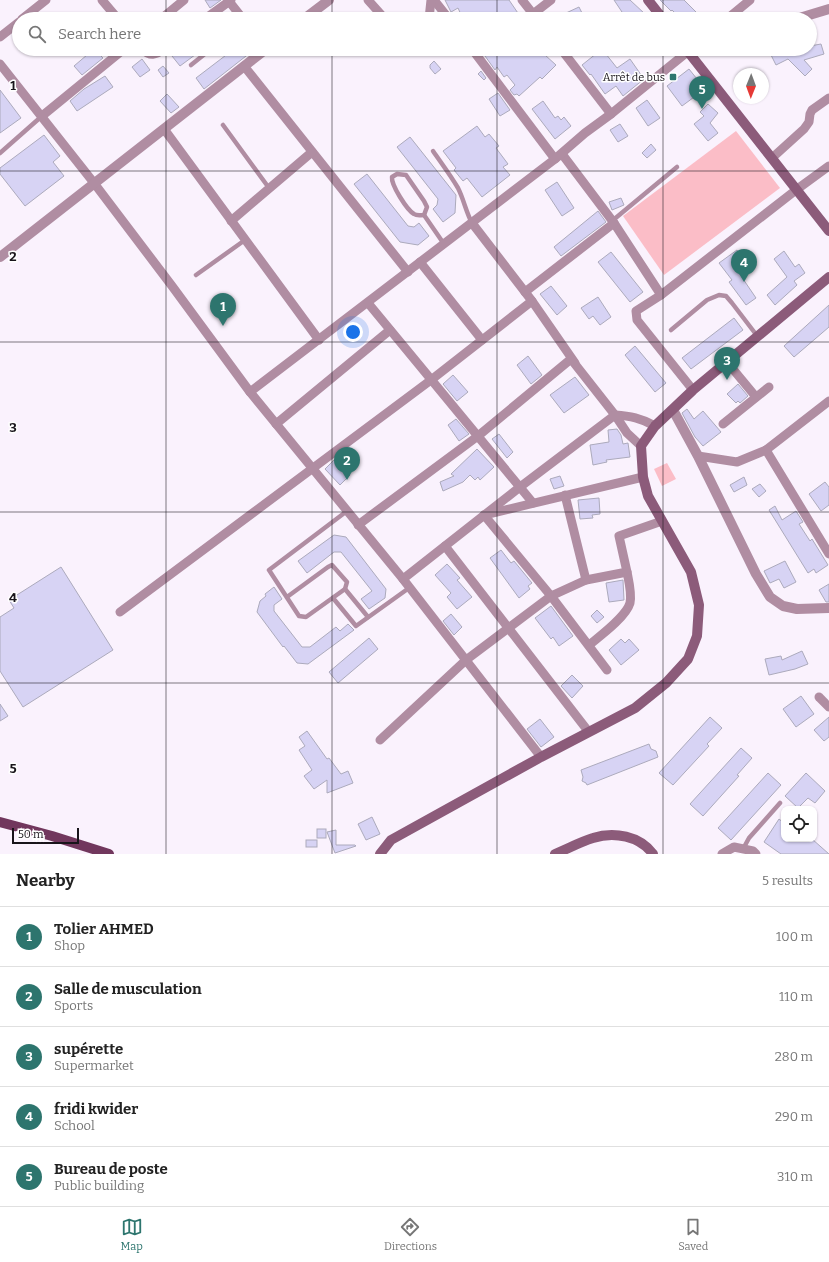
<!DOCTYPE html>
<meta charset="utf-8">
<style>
:root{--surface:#fff;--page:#f6f6f6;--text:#222;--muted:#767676;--line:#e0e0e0;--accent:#2d756e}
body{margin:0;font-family:Bitter,serif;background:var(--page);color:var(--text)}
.controls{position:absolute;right:12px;bottom:12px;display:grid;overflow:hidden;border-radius:8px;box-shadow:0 1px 3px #0004}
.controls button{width:36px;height:36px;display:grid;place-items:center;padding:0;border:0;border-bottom:1px solid var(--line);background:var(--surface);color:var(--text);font:20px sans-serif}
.compass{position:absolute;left:733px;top:68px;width:36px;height:36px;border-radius:50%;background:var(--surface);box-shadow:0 1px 3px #0004;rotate:181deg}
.scale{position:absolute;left:12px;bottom:10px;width:67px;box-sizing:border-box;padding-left:4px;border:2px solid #18141a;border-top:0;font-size:11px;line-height:14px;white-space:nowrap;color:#18141a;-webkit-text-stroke:3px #fff;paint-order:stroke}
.you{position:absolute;left:353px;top:332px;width:14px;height:14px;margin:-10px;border:3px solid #fff;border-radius:50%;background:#1a73e8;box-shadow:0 0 0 6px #1a73e833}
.badge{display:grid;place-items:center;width:26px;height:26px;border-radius:50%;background:var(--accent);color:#fff;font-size:13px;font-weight:700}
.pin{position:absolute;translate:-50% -33px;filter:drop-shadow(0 1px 2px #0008)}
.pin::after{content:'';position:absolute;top:21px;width:14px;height:12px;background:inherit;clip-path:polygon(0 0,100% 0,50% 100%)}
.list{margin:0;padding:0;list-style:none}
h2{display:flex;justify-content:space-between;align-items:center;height:52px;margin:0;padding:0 16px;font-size:17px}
h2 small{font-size:13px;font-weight:400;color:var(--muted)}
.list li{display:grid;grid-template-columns:26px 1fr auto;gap:12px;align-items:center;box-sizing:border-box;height:60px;padding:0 16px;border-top:1px solid var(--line)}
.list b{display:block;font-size:15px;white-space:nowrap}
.list p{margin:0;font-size:13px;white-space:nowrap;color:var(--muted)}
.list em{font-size:13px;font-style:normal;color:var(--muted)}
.icon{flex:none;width:22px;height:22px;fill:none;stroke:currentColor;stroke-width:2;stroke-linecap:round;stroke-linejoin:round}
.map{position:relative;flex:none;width:829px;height:854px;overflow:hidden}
.search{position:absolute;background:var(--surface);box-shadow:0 1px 3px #0004;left:12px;right:12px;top:12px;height:44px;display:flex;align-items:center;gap:10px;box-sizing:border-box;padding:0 14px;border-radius:22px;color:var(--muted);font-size:15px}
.sheet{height:352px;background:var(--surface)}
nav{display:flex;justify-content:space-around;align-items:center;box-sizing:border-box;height:56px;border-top:1px solid var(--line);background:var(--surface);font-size:11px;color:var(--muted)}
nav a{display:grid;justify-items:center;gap:2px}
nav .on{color:var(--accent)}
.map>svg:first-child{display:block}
.green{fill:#fbbdc7}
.building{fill:#d7d3f4;stroke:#acaabc}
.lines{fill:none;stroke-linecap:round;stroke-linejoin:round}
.service{stroke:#b08da2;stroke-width:4.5}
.minor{stroke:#b08da2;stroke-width:9}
.tertiary{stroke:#b08da2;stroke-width:10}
.secondary{stroke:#8c5b7a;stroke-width:10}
.primary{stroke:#71375d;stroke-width:10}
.grid{fill:none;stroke:#18141a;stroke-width:1;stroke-opacity:0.55}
.poi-dot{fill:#2d756e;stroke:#fff;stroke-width:1.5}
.labels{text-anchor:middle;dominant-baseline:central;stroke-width:3;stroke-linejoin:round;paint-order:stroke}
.poi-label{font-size:11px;fill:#18141a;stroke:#fff;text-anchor:end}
.grid-label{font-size:13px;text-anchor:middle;font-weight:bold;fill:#18141a;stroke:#fff;stroke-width:3;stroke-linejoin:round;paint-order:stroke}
</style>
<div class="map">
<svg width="829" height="854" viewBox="0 0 829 854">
<rect width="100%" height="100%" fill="#faf2fd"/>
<g class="green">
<path d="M736 131 780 188 664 275 623 216Z"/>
<path d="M667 463 676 479 662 486 654 469Z"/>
</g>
<g class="building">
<path d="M205 0H221L210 8Z"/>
<path d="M445 0H509L522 19H463L458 8 451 12Z"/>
<path d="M614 0H630L645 14 640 19H618L624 15Z"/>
<path d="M660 0H684L703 19H681L672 10 671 11Z"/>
<path d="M579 7 585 19H569L566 13Z"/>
<path d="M821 44 824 54 804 60 812 69 805 76 788 59 776 65 768 49H810V46Z"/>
<path d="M94 49 103 58 82 75 74 66Z"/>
<path d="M182 49H203L180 66 172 56Z"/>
<path d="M234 49H255L204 89 196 78Z"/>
<path d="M480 49H508L511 53 514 51 516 54 525 49H542L545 55 556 65 542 79 540 77 519 96 517 94 514 95 510 90 515 85 507 75 504 77 497 67 495 70Z"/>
<path d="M602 49 617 68 630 59 644 79 623 96 616 86 605 94 591 74 590 75 582 65Z"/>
<path d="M142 59 150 70 140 77 132 67Z"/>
<path d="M434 61 441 69 435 74 430 68V65Z"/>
<path d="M163 66 169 73 163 77 158 70Z"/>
<path d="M689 69 705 89 682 106 667 86Z"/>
<path d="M481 71 486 78 484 80 478 74Z"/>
<path d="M105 76 113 87 77 111 70 101 84 89Z"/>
<path d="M0 90 21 118 0 133Z"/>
<path d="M498 93 510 110 500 116 489 99Z"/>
<path d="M167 94 179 107 171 113 160 101Z"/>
<path d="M647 100 660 118 648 126 636 108Z"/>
<path d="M543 101 555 118 558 116 561 120 564 117 571 126 555 139 532 109Z"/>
<path d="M708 104 718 113 710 123 718 133 708 141 694 124 704 116 700 112Z"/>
<path d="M620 124 628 136 618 142 610 130Z"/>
<path d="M477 126 485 137 489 134 499 146 496 148 508 164 503 167 510 175 482 197 467 178 463 181 454 170 456 168 443 151Z"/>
<path d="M44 135 60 156 53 162 64 176 25 206 0 174V168Z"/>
<path d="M410 137 456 195 455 213 443 222 433 209 437 205 438 199 397 147Z"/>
<path d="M651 144 656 150 647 158 642 153Z"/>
<path d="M367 174 408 226 414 227 419 223 429 236 418 245 400 242 354 184Z"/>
<path d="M557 182 574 208 562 216 545 190Z"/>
<path d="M621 198 624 205 612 210 609 202Z"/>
<path d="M598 211 606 222 561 256 554 247Z"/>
<path d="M737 250 744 260 736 266 740 272 739 273 756 298 746 305 729 282 732 280 719 263Z"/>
<path d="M784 251 795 267 799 264 805 273 794 281 797 285 775 305 767 295 787 277 774 259Z"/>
<path d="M611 252 643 292 630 302 598 262Z"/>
<path d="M551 286 567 306 557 315 540 294Z"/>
<path d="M598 297 611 317 600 325 593 316 589 319 581 308Z"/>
<path d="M829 305V327L794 357 784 346Z"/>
<path d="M734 318 743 330 691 369 682 358Z"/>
<path d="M635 346 666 383 655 392 625 355Z"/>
<path d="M528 356 542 375 531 384 517 365Z"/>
<path d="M453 375 468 392 457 401 443 384Z"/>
<path d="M575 377 589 395 564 413 550 395Z"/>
<path d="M738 384 748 396 740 403 738 401 736 403 727 394Z"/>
<path d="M687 409 694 419 703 411 721 432 703 446 695 437 682 413Z"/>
<path d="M456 419 469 434 459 441 448 425Z"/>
<path d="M617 429 621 435 623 444 628 443 630 457 606 460 607 462 593 465 590 445 609 442 608 430Z"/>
<path d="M499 434 513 452 507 458 492 439Z"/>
<path d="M477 449 494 467 480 480 478 477 475 480 470 475 463 482 443 491 440 482 454 476 451 474Z"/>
<path d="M335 459 350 475 340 485 325 469Z"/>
<path d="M560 476 564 486 554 489 550 479Z"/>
<path d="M744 477 747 485 734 492 730 485Z"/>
<path d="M825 482 829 487V505L821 511 809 494Z"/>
<path d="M760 484 766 491 759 497 752 489Z"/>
<path d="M599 498 600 514 592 515 593 518 580 519 578 500Z"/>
<path d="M775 506 782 520 796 511 803 522 799 524 810 541 812 539 828 565 816 573 814 569 808 573 769 510Z"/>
<path d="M334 535 346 537 386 589 385 598 369 609 361 599 372 591 341 552H334L307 573 298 561Z"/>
<path d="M501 550 511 563 514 561 532 583 528 586 530 589 519 598 490 558Z"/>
<path d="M785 561 796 582 784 588 779 579 770 583 764 571Z"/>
<path d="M447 564 460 578 457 580 472 597 457 609 447 597 451 593 435 575Z"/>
<path d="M61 567 113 650 23 707 0 671V617L14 608 9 600Z"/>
<path d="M623 580 624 600 609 602 606 583Z"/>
<path d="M829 584V602H826L819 590Z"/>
<path d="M274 587 282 599 274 605V611L302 647H310L336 627 340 631 348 624 354 630 308 664 297 663 284 646 283 647 257 612 260 601 266 596 265 594Z"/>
<path d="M551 606 573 636 559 646 553 637 551 639 535 618Z"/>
<path d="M597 610 604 617 597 623 591 616Z"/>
<path d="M451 614 462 627 454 635 443 621Z"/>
<path d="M369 638 378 649 338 683 329 672Z"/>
<path d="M621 639 625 643 629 639 639 650 621 665 609 650Z"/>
<path d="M802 651 808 664 795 669 769 675 765 659 781 656 782 660Z"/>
<path d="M572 675 583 686 572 698 561 686Z"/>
<path d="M801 696 814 714 796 727 783 709Z"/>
<path d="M0 704 8 716 0 721Z"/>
<path d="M710 717 722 728 707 744 709 746 673 785 659 773Z"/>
<path d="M829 717V737L824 741 814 730Z"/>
<path d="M540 719 554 737 541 747 527 729Z"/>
<path d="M307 731 327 759 329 758 341 774 348 771 353 783 327 793V780L314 789 304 776 312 770 299 750 305 746 299 737Z"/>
<path d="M649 744 651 749 656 751 658 757 587 785 586 783 582 781 583 777 581 770Z"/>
<path d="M741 748 752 758 737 775 739 776 703 816 690 804Z"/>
<path d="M768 773 781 785 731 840 718 828Z"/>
<path d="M806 773 825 791 815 803 808 798 798 808 785 796Z"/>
<path d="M372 817 380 834 366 840 358 824Z"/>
<path d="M779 819 784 823V839H812L829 854H781L764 842Z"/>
<rect x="317" y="829" width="9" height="9"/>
<path d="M336 830V845H355L356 846 335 853 327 832Z"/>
<rect x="306" y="840" width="11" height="7"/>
</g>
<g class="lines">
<g class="service">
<path d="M191 65 211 49"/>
<path d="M223 125 269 188"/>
<path d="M433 151C442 164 451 176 458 188 464 200 466 212 472 223"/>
<path d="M0 153 42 116"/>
<path d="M397 174 406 175 424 201 427 207 424 215C420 215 417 216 414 214 407 210 391 185 392 177Z"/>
<path d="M424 215 444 244"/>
<path d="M612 221 677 167"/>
<path d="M196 275 245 240"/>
<path d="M671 330 707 300 719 295 726 296 732 303 758 337"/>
<path d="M345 589 368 617"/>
<path d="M287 597 328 567 332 565 347 582 345 589 306 617 299 616 269 570 347 511"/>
<path d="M333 598 356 626 409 588"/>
<path d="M743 849 749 838 780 803"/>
</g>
<g class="minor">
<path d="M102 0 118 19"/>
<path d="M228 0 243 19"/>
<path d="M368 0 385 19"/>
<path d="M434 0 449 19"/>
<path d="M522 0 537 19"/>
<path d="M533 14 551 0"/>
<path d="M22 19 46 0"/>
<path d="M161 19 184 0"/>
<path d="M205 19 231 0"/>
<path d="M429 19 431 0"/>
<path d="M727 19 750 0"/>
<path d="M0 37 19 22"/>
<path d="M142 49C150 57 156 55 164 49"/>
<path d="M472 49 555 159"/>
<path d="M561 49 611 114 691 49"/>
<path d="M0 64 94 183 172 286 250 392 403 579 541 757"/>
<path d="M244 66 408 272"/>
<path d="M42 116 124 49"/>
<path d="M164 129 319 340"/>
<path d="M562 154 614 223 661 295 636 311 637 320 693 390"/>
<path d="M772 158 804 129 809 122 810 114 812 110 829 98"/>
<path d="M231 221 312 152"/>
<path d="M472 223 532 301 575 363"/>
<path d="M420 262 482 340"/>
<path d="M525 292 614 223"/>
<path d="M661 295 796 190 829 166"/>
<path d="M368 303 533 503"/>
<path d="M727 362 756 397"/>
<path d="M250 392 555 159 585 133 611 114"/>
<path d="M276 424 390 330"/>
<path d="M723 424 769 387"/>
<path d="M766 450 829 401"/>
<path d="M698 456 737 462 766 450 829 554"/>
<path d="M565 495 586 580 627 572 619 536 662 521"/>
<path d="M358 525 478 436 571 359 615 415 627 433 641 446"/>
<path d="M445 546 588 731"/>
<path d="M403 579 520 487 615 415C630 416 641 418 655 426"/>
<path d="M120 612 431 380 532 301"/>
<path d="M589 645C600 636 626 617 630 603 632 594 629 582 627 572"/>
<path d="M607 670 551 596 484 515 643 477"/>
<path d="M819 697 829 707"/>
<path d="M380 740 466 660 551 596 586 580"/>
<path d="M722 854 734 847 753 851 756 854"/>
</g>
<g class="tertiary">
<path d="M304 19 329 0"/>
<path d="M796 19 829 9"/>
<path d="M0 257 266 49"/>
<path d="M673 410 698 456 756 574 770 597 783 606 797 609 829 608"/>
</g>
<g class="secondary">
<path d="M648 0 663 19"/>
<path d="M686 49 829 231"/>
<path d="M380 854 391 840 541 757 635 708 666 683 688 659 697 636 699 605 691 572 648 496 643 477 641 446 655 426 693 390 829 277"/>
<path d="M555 854C567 849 580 842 593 838 614 831 640 836 653 854"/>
</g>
<path class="primary" d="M0 822 52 836 109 854"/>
</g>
<path class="grid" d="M166 0V19M332 0V19M497 0V19M663 0V19M166 49V854M332 49V854M497 49V854M663 49V854M0 171H829M0 342H829M0 512H829M0 683H829"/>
<rect class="poi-dot" x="669" y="73" width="8" height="8" rx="2"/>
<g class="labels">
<g class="poi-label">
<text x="665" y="77">Arrêt de bus</text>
</g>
</g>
<g class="grid-label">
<text x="13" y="90">1</text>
<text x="13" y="261">2</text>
<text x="13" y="432">3</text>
<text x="13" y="602">4</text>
<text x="13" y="773">5</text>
</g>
</svg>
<div class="controls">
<button><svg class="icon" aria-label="locate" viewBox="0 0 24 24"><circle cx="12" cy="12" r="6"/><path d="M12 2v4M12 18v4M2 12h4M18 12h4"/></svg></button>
</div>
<svg class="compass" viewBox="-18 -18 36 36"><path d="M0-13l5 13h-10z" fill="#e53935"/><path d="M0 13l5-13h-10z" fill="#767676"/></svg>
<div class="scale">50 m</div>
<div class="you"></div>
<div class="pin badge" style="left:223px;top:326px">1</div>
<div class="pin badge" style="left:347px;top:480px">2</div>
<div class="pin badge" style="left:727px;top:380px">3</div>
<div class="pin badge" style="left:744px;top:282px">4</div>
<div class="pin badge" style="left:702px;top:109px">5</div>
<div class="search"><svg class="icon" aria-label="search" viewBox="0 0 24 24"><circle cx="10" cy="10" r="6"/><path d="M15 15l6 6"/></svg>Search here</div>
</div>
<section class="sheet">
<h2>Nearby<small>5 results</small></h2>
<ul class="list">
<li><span class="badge">1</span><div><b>Tolier AHMED</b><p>Shop</p></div><em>100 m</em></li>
<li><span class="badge">2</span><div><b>Salle de musculation</b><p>Sports</p></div><em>110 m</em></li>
<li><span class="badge">3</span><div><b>supérette</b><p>Supermarket</p></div><em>280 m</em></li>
<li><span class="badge">4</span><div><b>fridi kwider</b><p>School</p></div><em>290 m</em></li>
<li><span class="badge">5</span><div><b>Bureau de poste</b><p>Public building</p></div><em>310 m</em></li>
</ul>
</section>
<nav>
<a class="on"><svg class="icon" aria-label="map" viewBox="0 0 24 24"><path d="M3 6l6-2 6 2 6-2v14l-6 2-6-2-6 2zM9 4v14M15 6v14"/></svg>Map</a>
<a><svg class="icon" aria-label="directions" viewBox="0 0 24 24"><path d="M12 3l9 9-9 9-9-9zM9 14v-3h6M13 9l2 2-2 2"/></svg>Directions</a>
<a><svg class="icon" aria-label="saved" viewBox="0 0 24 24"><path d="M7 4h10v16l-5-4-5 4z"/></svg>Saved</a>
</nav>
